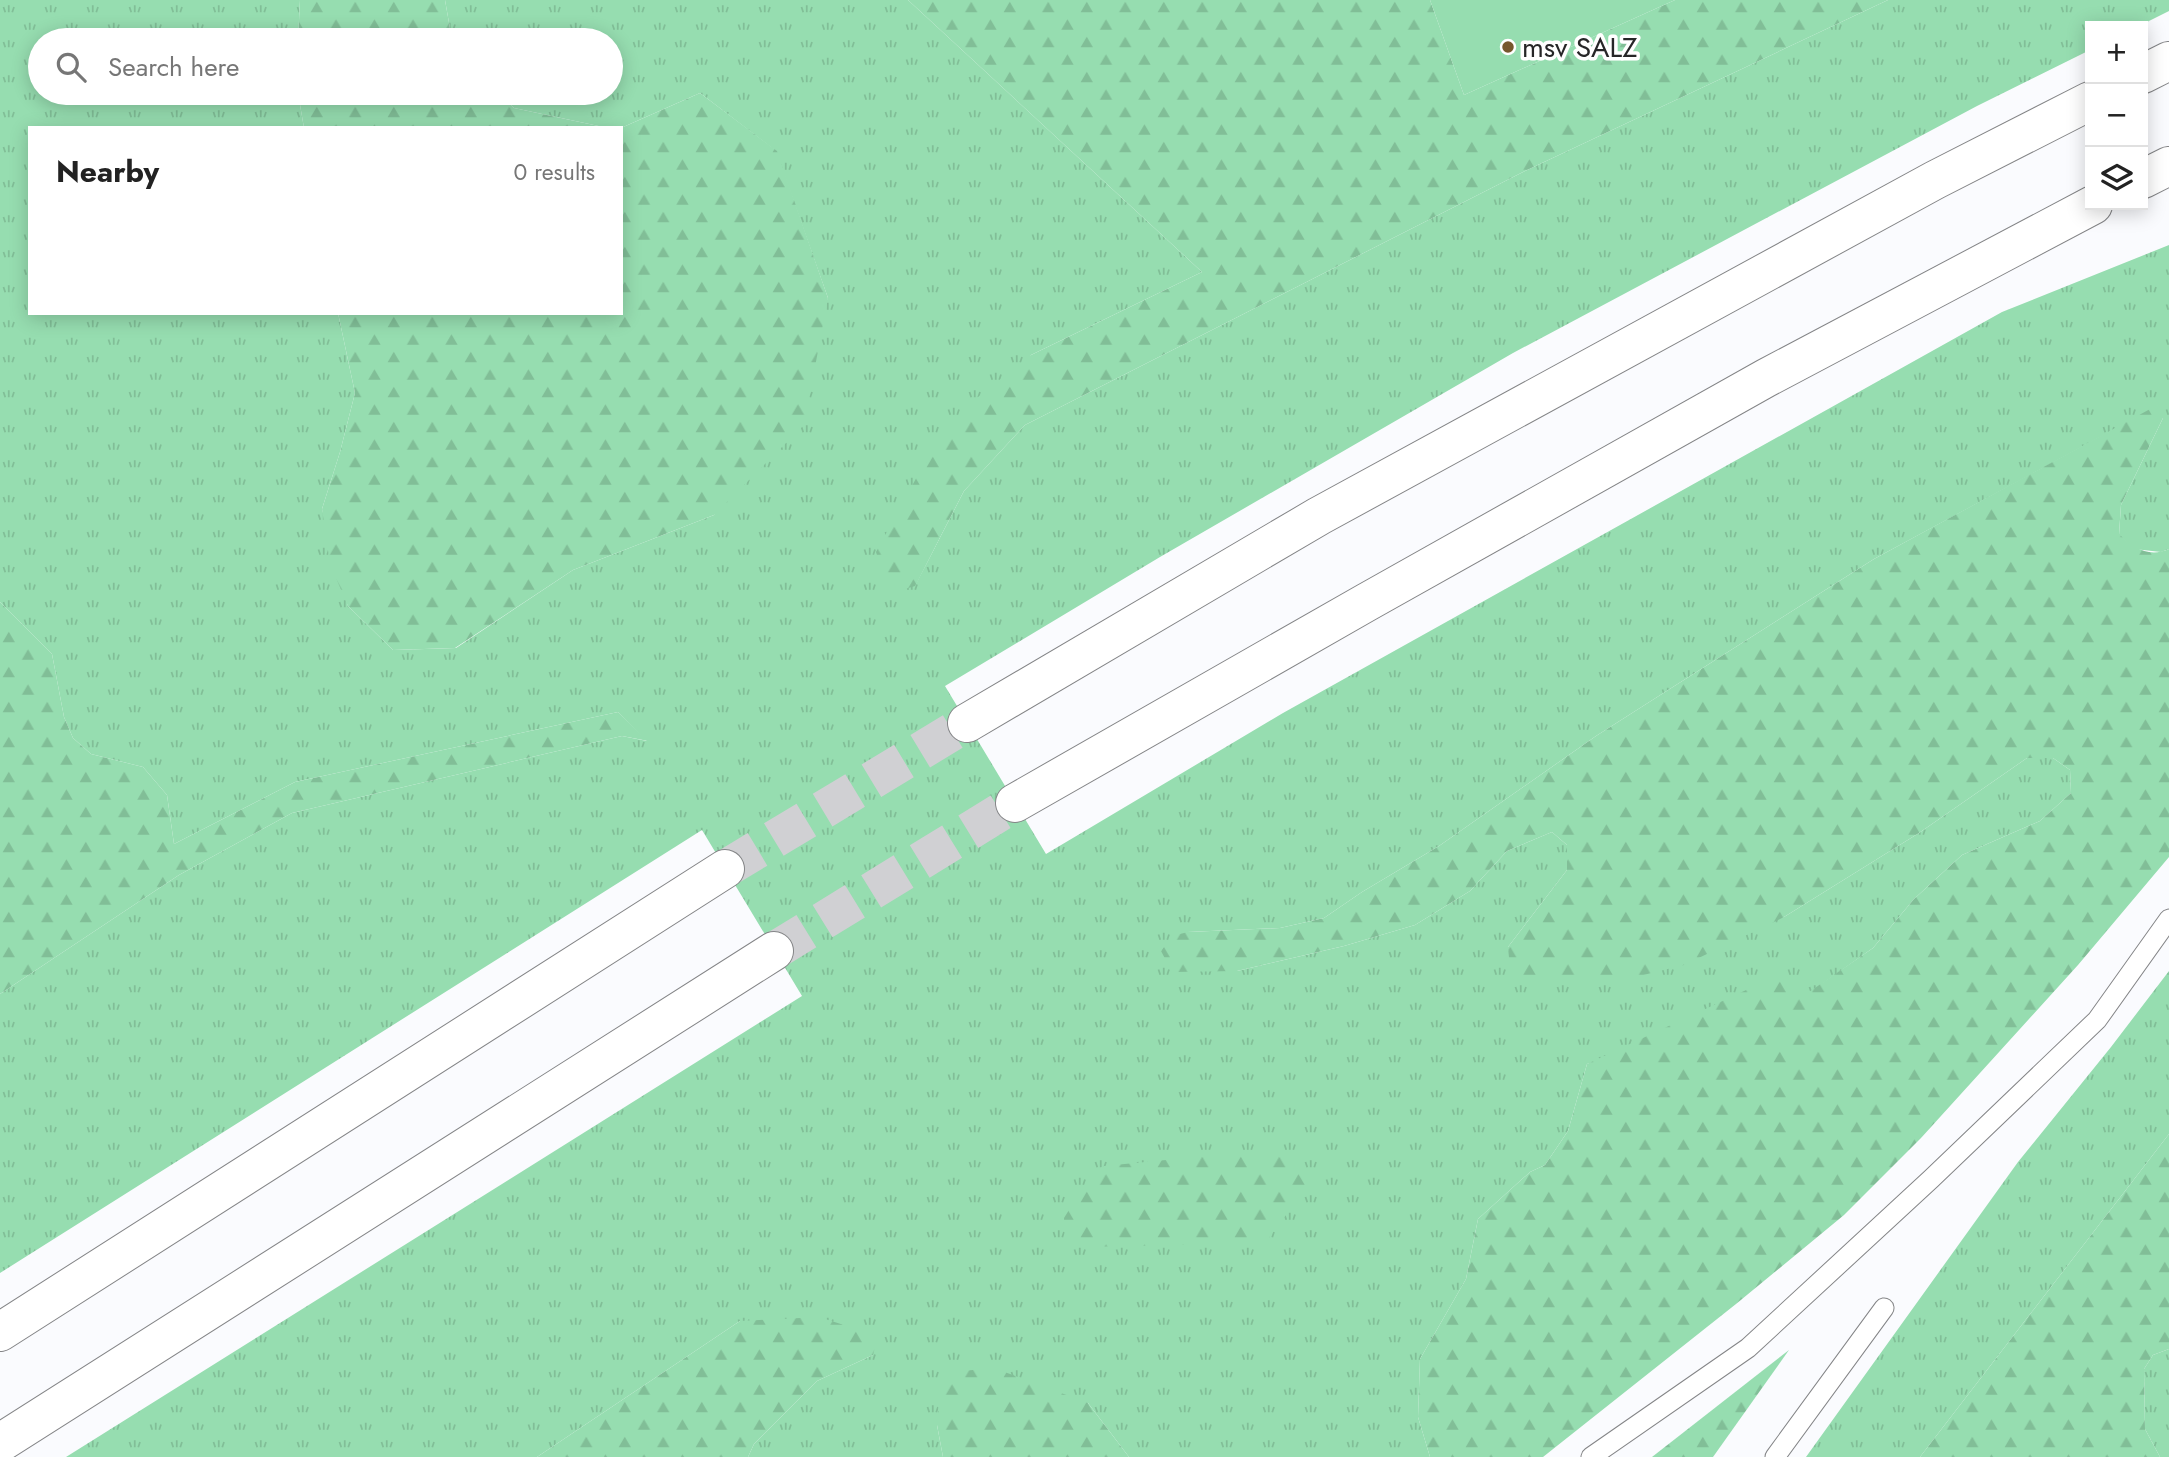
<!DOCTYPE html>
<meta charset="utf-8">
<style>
:root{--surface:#fff;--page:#f6f6f6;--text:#222;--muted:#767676;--line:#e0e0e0}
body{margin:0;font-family:Jost,sans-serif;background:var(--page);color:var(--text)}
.controls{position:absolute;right:21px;top:21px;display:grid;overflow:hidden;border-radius:0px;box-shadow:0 4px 18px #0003}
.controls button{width:63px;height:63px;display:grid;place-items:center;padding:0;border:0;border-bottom:2px solid var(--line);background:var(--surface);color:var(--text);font:35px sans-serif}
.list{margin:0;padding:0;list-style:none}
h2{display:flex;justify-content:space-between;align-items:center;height:91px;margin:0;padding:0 28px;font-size:30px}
h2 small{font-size:23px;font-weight:400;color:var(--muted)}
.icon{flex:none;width:38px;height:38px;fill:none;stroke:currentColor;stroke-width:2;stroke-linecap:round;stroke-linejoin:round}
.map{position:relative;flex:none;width:2169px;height:1457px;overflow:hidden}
.search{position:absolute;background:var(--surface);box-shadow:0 4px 18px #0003;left:28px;top:28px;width:595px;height:77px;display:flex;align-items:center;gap:18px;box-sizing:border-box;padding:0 24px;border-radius:38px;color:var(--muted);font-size:26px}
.panel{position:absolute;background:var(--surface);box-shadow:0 4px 18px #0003;left:28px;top:126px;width:595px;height:189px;border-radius:0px}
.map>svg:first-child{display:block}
.grass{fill:url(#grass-tufts)}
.forest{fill:url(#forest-firs)}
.garden{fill:#96ddb0}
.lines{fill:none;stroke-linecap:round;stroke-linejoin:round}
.motorway-tunnel{stroke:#d0d0d3;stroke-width:38;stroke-dasharray:38 19;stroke-linecap:butt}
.service-casing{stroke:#848587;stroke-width:21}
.motorway-casing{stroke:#848587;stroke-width:40}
.service{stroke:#fff;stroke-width:19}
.motorway{stroke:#fff;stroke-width:38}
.poi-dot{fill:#76572c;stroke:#fff;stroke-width:2.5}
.labels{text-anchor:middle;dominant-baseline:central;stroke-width:7;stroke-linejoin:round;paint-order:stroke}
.poi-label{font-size:28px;fill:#262627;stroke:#fff;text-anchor:start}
</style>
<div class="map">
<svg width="2169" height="1457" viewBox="0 0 2169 1457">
<defs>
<pattern id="grass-tufts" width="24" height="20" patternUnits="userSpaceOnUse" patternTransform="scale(1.75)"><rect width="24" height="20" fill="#96ddb0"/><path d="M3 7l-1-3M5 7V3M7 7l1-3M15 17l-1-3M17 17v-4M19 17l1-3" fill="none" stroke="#81be97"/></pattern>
<pattern id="forest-firs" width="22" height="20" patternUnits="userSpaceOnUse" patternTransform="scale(1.75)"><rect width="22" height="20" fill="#96ddb0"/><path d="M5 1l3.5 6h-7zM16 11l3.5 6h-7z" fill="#81be97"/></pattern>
</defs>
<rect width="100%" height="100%" fill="#fafbfe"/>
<g class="grass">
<path d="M0 0H300L298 40H40V93H298L304 128H30V313H338L355 393 340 452 322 509 348 606 393 650 456 648 573 570 714 515 828 298 776 151 700 93 621 128H608L514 108 500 93H611V40H452L445 0H908L1202 272 1031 355 915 586 964 491 1025 425 1525 171 1888 0H2169V11L2139 26H2090V50L1977 106 1513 353 1160 557 945 686 1046 854 1283 713 2002 312 2169 245V549L2161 552 2134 549 2119 535 2121 505 2163 418V403L1874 559 1596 736 1439 846 1362 892 1324 918 1280 928 1188 932 1237 971 1344 946 1415 925 1470 891 1507 851 1552 832 1567 845V870L1508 947 1784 917 1919 833 2027 758H2053L2070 770 2071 793 2040 821 1962 855 1914 899 1873 948 1809 993 1587 1064 1568 1131 1545 1165 1530 1172 1478 1219 1466 1279 1420 1359 1418 1417 1430 1457H1129L1088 1403 937 1425 943 1457H748L754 1444 817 1381 873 1355 740 1321 537 1457H66L802 996 702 830 0 1273V994L179 875 292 813 622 736 647 741 618 712 295 782 174 844 167 795 143 767 91 754 73 738 64 717 52 654 0 602Z"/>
<path d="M2169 971V1134L1920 1457H1806L2018 1162 2111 1047Z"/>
<path d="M2169 1349V1457H2160L2145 1429 2144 1369 2153 1355Z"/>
</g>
<g class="forest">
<path d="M300 0H445L452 40H298Z"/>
<path d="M908 0H1430L1464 95 1675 0H1888L1525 171 1025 425 964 491 915 586 889 594 876 552 919 473 963 409 1031 355 1202 272Z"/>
<path d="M298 93H500L514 108 608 128H304Z"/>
<path d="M700 93 777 151 828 298 804 425 714 515 573 570 455 648 393 650 348 606 330 564 322 509 340 452 355 393 338 313H621V128Z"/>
<path d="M2163 402V418L2121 505 2119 534C2133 548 2149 558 2169 549V857L2078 965 1921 1138 1844 1215 1736 1304 1543 1457H1430L1418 1417 1420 1359 1466 1279 1478 1219 1530 1172 1545 1165 1568 1131 1587 1064 1772 978 1809 992 1873 948 1914 899 1962 855 2040 821 2071 793 2070 770 2053 758H2027L1919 833 1784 917 1684 965 1631 978H1529L1510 968 1508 947 1567 870V845L1552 832 1507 851 1470 891 1415 925 1344 946 1237 971 1172 972 1161 951 1172 936 1188 932 1280 928 1324 918 1362 892 1439 846 1596 736 1874 559Z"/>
<path d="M0 602 52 654 64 717 73 738 91 754 143 767 167 795 174 844 295 782 618 712 648 741 622 736 292 813 179 875 0 994Z"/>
<path d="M2169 1134V1349L2153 1355 2144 1369 2145 1429 2160 1457H1920Z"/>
<path d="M1280 1149 1306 1168 1308 1186 1265 1243 1083 1247 1065 1240 1064 1218 1092 1173 1104 1166Z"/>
<path d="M819 1317 878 1336 873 1355 817 1381 754 1444 748 1457H537L740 1321Z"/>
<path d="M1789 1350 1713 1457H1652Z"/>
<path d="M994 1368 1088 1403 1129 1457H943L937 1425 941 1373Z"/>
</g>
<path class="garden" d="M1430 0H1675L1464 95Z"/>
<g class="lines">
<g class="motorway-tunnel">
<path d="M725 869 967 723"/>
<path d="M774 951 1015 803"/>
</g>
<g class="service-casing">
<g id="service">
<path d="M1591 1457 1748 1348 1931 1179 2097 1020 2169 919"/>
<path d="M1775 1457 1884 1308"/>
</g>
</g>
<g class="motorway-casing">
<g id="motorway">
<path d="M2143 74 2169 61"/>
<path d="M2143 179 2169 166"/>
<path d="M967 723 1319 516 1935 180 2090 101"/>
<path d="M1015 803 1367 602 1766 378 2093 205"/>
<path d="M0 1332 725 869"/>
<path d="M0 1443 774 951"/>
</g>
</g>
<use href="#service" class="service"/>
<use href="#motorway" class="motorway"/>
</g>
<circle class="poi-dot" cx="1508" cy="47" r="7"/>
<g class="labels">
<g class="poi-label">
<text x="1522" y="47">msv SALZ</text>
</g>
</g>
</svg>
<div class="controls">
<button>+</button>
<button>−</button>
<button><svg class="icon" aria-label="layers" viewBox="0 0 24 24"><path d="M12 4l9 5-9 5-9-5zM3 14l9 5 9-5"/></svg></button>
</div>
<div class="search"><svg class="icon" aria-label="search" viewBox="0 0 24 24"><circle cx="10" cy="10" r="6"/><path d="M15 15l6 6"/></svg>Search here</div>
<section class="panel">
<h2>Nearby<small>0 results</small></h2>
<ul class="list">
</ul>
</section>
</div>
